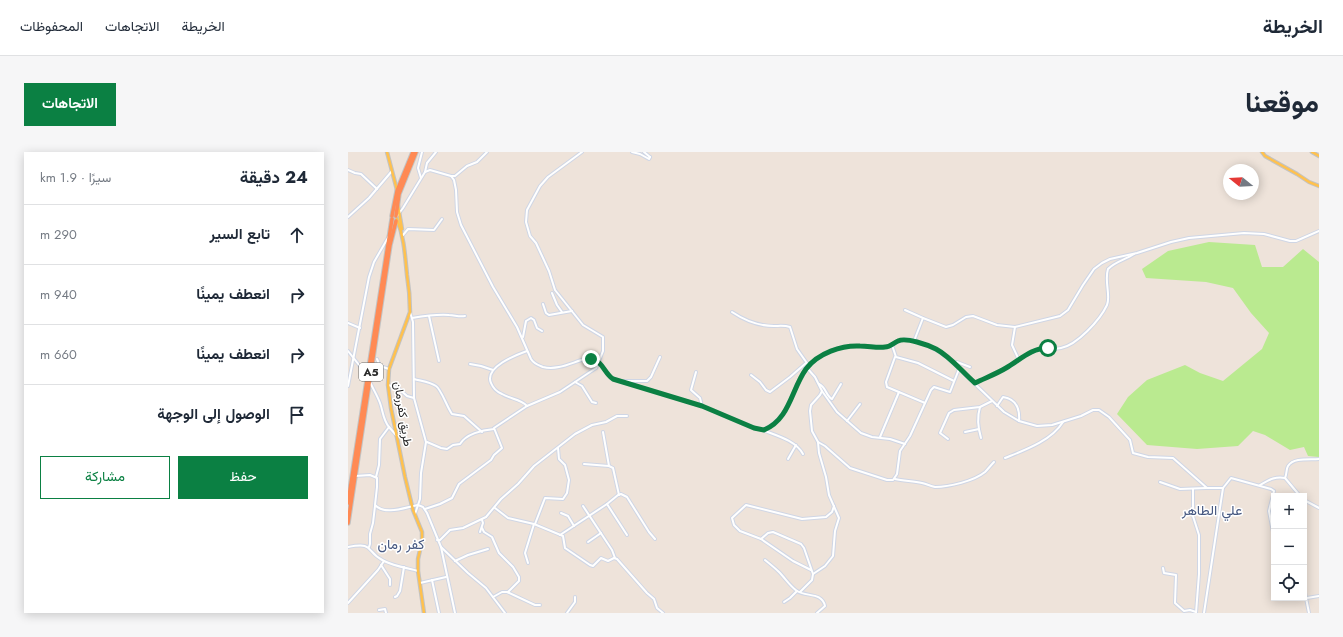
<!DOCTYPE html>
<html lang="ar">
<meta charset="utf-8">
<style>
:root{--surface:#fff;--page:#f6f6f7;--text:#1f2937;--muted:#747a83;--line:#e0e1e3;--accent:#0b8043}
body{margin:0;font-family:Jost,Vazirmatn,sans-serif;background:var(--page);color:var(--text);direction:rtl}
.controls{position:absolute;right:12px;bottom:12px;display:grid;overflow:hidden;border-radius:0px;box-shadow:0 2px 10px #0003}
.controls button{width:36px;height:36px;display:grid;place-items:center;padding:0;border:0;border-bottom:1px solid var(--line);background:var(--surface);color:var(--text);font:20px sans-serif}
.compass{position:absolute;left:875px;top:12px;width:36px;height:36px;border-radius:50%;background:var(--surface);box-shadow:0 2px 10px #0003;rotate:288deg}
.stop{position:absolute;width:12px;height:12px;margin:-9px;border:3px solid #0b8043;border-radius:50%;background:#fff}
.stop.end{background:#0b8043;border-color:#fff;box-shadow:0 1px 4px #0008}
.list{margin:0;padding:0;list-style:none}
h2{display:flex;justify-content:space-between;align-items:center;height:52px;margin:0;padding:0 16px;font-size:17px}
h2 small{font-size:13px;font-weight:400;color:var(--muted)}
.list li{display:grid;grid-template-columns:26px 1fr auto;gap:12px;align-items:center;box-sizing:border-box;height:60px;padding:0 16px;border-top:1px solid var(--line)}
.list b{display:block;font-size:15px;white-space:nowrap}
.list em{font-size:13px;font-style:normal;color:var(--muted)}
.actions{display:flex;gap:8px;padding:12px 16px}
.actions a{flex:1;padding:9px 0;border:1px solid var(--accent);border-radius:0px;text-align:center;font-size:14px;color:var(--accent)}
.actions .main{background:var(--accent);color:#fff}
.icon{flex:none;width:22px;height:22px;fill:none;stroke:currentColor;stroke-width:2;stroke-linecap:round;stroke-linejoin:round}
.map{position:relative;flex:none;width:971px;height:461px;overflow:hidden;direction:ltr;border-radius:0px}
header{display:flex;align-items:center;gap:24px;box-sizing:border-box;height:56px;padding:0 20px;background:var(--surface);border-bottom:1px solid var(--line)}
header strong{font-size:19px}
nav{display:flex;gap:22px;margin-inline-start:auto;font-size:14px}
.intro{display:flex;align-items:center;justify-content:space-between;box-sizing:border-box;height:96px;padding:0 24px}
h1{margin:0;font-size:28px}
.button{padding:10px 18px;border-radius:0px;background:var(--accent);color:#fff;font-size:14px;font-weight:700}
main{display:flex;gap:24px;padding:0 24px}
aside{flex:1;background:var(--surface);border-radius:0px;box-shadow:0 2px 10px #0003}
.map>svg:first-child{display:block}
.green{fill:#baea90}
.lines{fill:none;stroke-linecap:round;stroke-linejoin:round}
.minor-casing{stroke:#cfd6e5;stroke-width:4}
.major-casing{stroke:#c3c3c3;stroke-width:4.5}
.highway-casing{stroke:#c3c3c3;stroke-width:5.5}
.minor{stroke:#fff;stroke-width:2}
.major{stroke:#ffc14e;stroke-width:2.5}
.highway{stroke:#ff8a54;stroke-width:3.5}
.route{stroke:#0b8043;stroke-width:5}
.labels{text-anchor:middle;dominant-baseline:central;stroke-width:3;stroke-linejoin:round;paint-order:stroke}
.shield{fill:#fff;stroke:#6a6a6a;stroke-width:1}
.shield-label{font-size:11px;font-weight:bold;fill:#2a2a2a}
.street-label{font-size:12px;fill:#2a2a2a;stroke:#fff}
.quarter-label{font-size:14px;fill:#455780;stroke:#fff}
</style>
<header>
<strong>الخريطة</strong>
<nav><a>الخريطة</a><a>الاتجاهات</a><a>المحفوظات</a></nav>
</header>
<div class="intro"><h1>موقعنا</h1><a class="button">الاتجاهات</a></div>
<main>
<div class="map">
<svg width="971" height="461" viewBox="0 0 971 461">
<rect width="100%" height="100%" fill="#eee3da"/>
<path class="green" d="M861 90 907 93 914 115H935L955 97 971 110V305L960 304 956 295 942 298 917 283 905 279 890 294 849 297 799 293 769 262 780 245 799 228 837 213 852 221 875 229 914 197 921 181 903 161 885 136 858 130 798 126 794 117 820 99Z"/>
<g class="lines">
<g class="minor-casing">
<g id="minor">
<path d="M234 0 200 25 192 34 179 58 178 70 182 84 188 91 201 119 207 138 235 173 255 185V199L251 209"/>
<path d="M284 0 292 2 301 7 302 5"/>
<path d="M296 0 302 5"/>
<path d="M0 18 7 21 13 22 29 37"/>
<path d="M77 20 82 18 103 24 106 28 108 38 109 60 113 73 145 135 169 175 183 207C186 212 190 213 195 215 215 220 234 203 247 207 255 210 257 222 265 227L354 254 406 276 415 278C442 266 443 238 458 217 466 206 482 198 495 195 509 192 523 196 538 195 544 195 547 189 554 188 568 185 590 198 601 207L656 260 671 269 689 274 704 273 733 264 745 258H751L761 265 782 288 785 301 800 305 825 306 859 336H875"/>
<path d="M103 24H107L119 14 129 10 139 0"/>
<path d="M73 26 70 16 74 0"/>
<path d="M49 64 55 56 77 20 79 11 88 0"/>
<path d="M0 65 21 46 44 19"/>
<path d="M55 83 60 77 86 78 94 67"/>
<path d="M204 141 209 153 214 160"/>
<path d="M195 152 198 161 201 163 224 159"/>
<path d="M557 158 575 166 598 175 605 173 618 165 625 164 649 173 667 175 712 164 720 158 735 133 746 117 754 111 762 107 789 101 823 90 841 86 896 81 916 82 942 89H948L971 79"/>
<path d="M62 160 65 170 66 246 78 290 73 321 72 347 67 362"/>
<path d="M384 160C396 168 410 174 426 174 431 174 436 173 442 175L449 197 461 214"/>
<path d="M81 164 91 209"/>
<path d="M64 166C76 164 89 162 101 163 107 163 110 165 117 164"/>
<path d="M0 171 12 176"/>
<path d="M667 175 664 193 671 208"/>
<path d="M175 185 178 169 183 166 186 168 189 176 194 179"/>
<path d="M566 189 575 166"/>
<path d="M544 193 548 205 570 211 606 229"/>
<path d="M0 199 19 223"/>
<path d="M547 205 538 230 539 235 577 251"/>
<path d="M29 207 32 214 41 217"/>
<path d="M122 212 133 214 145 218"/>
<path d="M606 212 609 210 622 215"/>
<path d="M459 216 467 225 474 239 472 243 463 253 462 259 464 279 470 290 471 301 478 325 481 343 491 366 487 379 485 404 477 414 465 422"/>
<path d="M348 220 343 238 352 246 354 254"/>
<path d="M403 223 412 230 418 238 422 240 442 225 458 211"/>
<path d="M66 227C73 229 82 230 88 234 93 237 99 255 104 262L116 264 134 280"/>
<path d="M273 229H299L303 225 312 205"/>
<path d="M22 230C25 237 29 243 32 251 35 259 35 268 41 275L32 287 31 313 28 325"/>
<path d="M227 230 234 234 244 250 248 251"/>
<path d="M627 231C637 226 647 222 657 217 667 211 676 203 686 199 695 194 703 198 713 196 729 193 752 168 759 153 763 144 756 129 760 117 768 109 777 108 786 102"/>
<path d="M471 232C478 235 478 244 484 247L493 232"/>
<path d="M40 233 50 236 59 244 66 246"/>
<path d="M0 234 21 125 26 110 41 84"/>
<path d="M474 239 489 260 513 281 524 285 542 287 557 292"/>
<path d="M179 254 212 240 248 216 249 214 237 208"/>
<path d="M649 254 655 245C668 247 672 257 671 269"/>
<path d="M632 255C629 265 630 276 633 286"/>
<path d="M499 269 512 252"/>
<path d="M41 275 48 283"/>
<path d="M417 279C430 284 448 289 455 302"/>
<path d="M255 280 261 314"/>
<path d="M617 280 631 277"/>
<path d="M532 285 551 240"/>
<path d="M600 287 592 281 601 261 606 258 632 255 644 249"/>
<path d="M79 290 93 296 99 297 105 293 112 292C118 282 134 278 146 277"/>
<path d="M470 290 477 294 502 316 539 328H545L549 322 552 299 562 284 583 238 586 235 602 240 611 217"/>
<path d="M657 306C677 298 703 289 715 270"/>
<path d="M440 307 448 293"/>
<path d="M236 312 261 314 265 316 271 343"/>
<path d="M7 324 22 323 29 326V335L27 353C37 364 58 355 70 353L75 355 79 361 93 395 107 461"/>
<path d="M937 326C939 322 938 317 940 314 946 305 962 308 971 307"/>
<path d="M547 327C556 329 565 329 574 331 579 332 582 334 587 335 601 335 626 329 637 320 640 317 643 313 646 310"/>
<path d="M812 330 832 337 858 336"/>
<path d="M912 333C921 328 927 324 937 326L952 344"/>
<path d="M845 337V356L843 358 851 383V422L848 461"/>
<path d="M956 348 971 356"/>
<path d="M259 352 279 383"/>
<path d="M235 354 264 398 267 406"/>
<path d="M147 356 160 366 186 372 215 384 217 396 242 413 245 414 253 406 260 409 266 406 269 407 299 441 306 447 309 456 315 461"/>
<path d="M77 357 92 352 104 346 111 332 143 308 146 303 154 296 146 276 179 254C173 247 162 247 154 242 149 240 145 236 143 231 136 215 168 203 179 199"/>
<path d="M213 361 220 364 226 374"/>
<path d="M187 372 197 346 215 347 219 341 221 328 217 313 211 307 210 296"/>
<path d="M134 376 136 380 144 385 151 401 165 415 171 425V429L160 440"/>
<path d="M132 380 135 371 134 368"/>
<path d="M212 383 259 352 270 343 273 342 279 345 301 380 307 387"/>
<path d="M413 387 420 381 425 380 453 392 456 396 465 422 464 428 452 440"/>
<path d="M89 388H92L102 378 115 376 138 365 153 347 170 332 186 314 227 282 244 273 258 270 269 264H279"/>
<path d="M240 390 253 381"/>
<path d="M0 395C28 390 16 399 36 409 46 414 59 416 70 419"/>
<path d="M21 395 22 392V382L25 371 27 354"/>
<path d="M93 395 120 421 138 436 157 461"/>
<path d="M417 408C422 412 427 416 431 420 437 426 442 434 449 439 458 445 474 440 477 454L469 461"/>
<path d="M107 409 120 403 140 397"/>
<path d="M180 411 177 401 186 372"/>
<path d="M33 413 42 427V433"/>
<path d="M815 416 816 421 828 423 827 451 836 459 842 458 848 460"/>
<path d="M463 418 445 409 413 387 392 379 386 373 384 366 398 353 454 367 478 365 484 360 486 354"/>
<path d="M84 428 91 461"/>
<path d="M72 431 98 425"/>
<path d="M956 436 961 461"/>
<path d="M47 445 49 444 52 439 56 415"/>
<path d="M145 445 154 440H159L187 453H192"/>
<path d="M959 446 971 444"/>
<path d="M436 450 442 446 449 439"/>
<path d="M0 451 30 418 36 409"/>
<path d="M31 458 37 457 38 461"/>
<path d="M219 461 227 450V445"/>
<path d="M856 461 875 336 883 326 923 337 926 339 921 359 926 385"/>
</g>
</g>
<g class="major-casing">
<g id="major">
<path d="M39 0 49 38"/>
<path d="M914 0 917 4 949 22 961 30 971 34"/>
<path d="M964 0 971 4"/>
<path d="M50 54 54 77"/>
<path d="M49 67C56 85 57 103 59 123 61 135 62 147 62 160L41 217 40 233 43 256 57 325 65 358 74 380V389L70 407V419L76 461"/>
</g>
</g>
<g class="highway-casing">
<g id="highway">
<path d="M44 64 49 39 65 0"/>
<path d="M48 64 51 42 68 0"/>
<path d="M0 351 44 67"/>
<path d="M0 371 42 93 48 69"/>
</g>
</g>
<use href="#minor" class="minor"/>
<use href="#major" class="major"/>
<use href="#highway" class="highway"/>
</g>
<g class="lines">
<path class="route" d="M243 207C255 209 256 221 265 227L354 254 406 276 416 278C442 267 443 238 458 217 470 201 494 193 512 194 521 194 529 196 537 195 543 195 545 191 550 189 558 185 580 193 588 197 603 205 614 220 627 231 637 226 648 222 658 216 672 208 683 196 700 196"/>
</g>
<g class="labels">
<rect class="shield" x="11" y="211" width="24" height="18" rx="3"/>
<g class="shield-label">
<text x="23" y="220">A5</text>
</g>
<g class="street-label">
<text transform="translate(55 262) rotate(81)">طريق كفررمان</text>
</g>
<g class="quarter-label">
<text x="864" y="358">علي الطاهر</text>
<text x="53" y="392">كفر رمان</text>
</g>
</g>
</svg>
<div class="controls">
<button>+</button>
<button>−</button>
<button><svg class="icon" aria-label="locate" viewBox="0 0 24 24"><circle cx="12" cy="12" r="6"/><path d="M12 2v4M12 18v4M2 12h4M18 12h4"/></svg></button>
</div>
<svg class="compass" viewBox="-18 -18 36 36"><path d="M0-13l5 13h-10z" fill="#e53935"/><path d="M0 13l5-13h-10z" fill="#747a83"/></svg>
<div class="stop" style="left:700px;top:196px"></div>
<div class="stop end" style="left:243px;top:207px"></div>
</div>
<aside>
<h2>24 دقيقة<small>سيرًا · 1.9 km</small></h2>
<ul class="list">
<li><svg class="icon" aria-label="ahead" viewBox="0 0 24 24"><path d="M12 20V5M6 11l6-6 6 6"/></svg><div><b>تابع السير</b></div><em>290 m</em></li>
<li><svg class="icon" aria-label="right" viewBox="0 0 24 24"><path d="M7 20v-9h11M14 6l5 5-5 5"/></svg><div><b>انعطف يمينًا</b></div><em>940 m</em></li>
<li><svg class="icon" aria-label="right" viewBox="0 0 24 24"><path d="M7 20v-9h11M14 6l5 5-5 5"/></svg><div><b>انعطف يمينًا</b></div><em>660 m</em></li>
<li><svg class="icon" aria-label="arrive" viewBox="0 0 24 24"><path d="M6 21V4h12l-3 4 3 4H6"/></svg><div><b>الوصول إلى الوجهة</b></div></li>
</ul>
<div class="actions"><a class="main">حفظ</a><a>مشاركة</a></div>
</aside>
</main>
